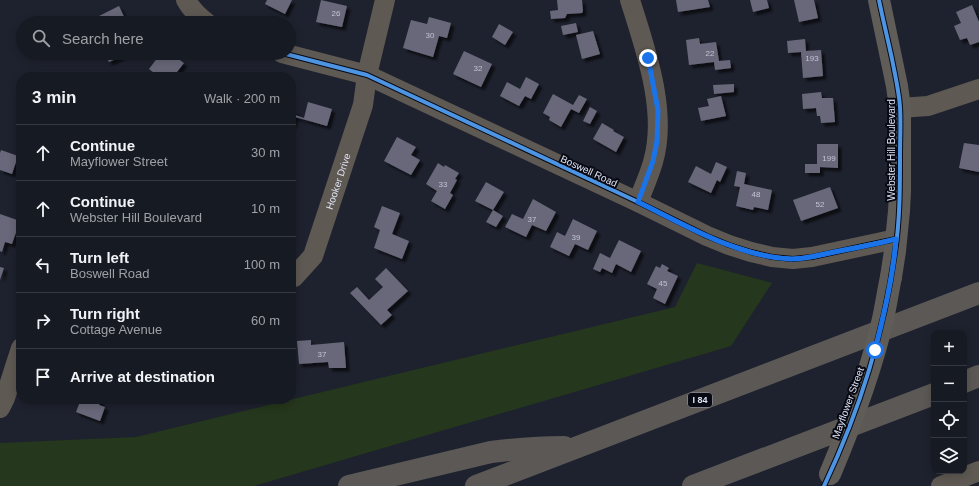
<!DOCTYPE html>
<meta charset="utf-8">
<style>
:root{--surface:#161a22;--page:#1f232a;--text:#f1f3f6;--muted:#9ea1a5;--line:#353840}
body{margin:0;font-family:Arial,sans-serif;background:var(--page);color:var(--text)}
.controls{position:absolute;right:12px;bottom:12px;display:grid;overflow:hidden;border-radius:8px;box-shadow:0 2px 10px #0003}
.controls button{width:36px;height:36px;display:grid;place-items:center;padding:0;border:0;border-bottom:1px solid var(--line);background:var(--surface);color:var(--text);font:20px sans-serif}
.stop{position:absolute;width:12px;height:12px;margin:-9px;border:3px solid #1a73e8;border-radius:50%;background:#fff}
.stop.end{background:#1a73e8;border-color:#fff;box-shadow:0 1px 4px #0008}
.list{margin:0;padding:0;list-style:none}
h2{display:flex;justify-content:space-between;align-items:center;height:52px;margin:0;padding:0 16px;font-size:17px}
h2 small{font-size:13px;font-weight:400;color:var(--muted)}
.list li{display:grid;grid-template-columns:26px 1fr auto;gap:12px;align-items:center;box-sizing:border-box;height:56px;padding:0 16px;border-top:1px solid var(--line)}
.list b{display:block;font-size:15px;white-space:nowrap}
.list p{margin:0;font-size:13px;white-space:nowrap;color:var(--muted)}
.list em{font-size:13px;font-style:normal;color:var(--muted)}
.icon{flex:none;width:22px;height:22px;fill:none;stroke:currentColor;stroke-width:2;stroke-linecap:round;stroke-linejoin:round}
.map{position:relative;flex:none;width:979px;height:486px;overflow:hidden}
.search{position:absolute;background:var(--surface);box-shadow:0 2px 10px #0003;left:16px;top:16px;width:280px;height:44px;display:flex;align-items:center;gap:10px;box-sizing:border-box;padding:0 14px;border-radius:22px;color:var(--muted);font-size:15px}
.panel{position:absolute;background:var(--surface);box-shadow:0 2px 10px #0003;left:16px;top:72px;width:280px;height:332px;border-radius:16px}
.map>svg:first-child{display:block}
.green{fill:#25371c}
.building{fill:#67687a;filter:url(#shadow)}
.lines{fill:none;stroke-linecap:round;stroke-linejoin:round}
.street{stroke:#5f5953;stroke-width:20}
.secondary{stroke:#605c58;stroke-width:22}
.highway{stroke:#5b5856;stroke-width:22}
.secondary-bridge{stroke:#605c58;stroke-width:22}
.cycleway-casing{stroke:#070913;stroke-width:6}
.cycleway{stroke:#4d94e3;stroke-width:4}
.route{stroke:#1a73e8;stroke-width:5}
.labels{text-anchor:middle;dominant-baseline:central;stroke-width:4;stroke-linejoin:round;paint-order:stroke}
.number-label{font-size:8px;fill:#c0c4d5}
.shield{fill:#070913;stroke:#9ea2b0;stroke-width:1}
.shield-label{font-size:9px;font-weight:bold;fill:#dee3f3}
.street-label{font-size:10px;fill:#dee3f3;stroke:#070913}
</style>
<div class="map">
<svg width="979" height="486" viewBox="0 0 979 486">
<defs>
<filter id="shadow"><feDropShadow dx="3.5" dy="3.5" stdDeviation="1" flood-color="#0009"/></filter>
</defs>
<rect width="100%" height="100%" fill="#1e222e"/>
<path class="green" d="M697 263 772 283 731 346 254 486H0V443L136 437 675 307Z"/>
<g class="building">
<path d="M267 0H292L285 14 265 4Z"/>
<path d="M321 0 347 6 342 27 316 22Z"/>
<path d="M557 0H582L583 11 582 13 567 14 565 18 551 19 550 11 558 10Z"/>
<path d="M676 0H708L710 7 678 12Z"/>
<path d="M750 0H767L769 8 753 12Z"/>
<path d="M794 0H814L818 18 799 22Z"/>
<path d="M972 5 979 22V42L970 45 967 38 960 40 954 26 961 23 956 12Z"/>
<path d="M119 6 127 23H100L97 17Z"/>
<path d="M429 17 451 23 447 38 439 36 433 57 403 48 411 20 427 24Z"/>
<path d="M576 23 578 32 563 35 561 26Z"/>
<path d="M499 24 513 32 505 45 492 37Z"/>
<path d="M593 31 600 54 582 59 576 35Z"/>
<path d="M699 38 700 44 716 42 719 61 730 60 731 68 715 70 714 62 689 65 686 40Z"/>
<path d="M805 39 806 51 821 50 823 76 803 78 801 52 788 53 787 41Z"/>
<path d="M464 51 492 64 481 87 453 74Z"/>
<path d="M104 53H121L123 56 109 62Z"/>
<path d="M168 53H170L184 63 173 77H151L154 73 149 69 158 57 163 60Z"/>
<path d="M526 77 539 84 531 99 525 96 519 106 500 96 507 82 520 89Z"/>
<path d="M734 84V92L714 94 713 85Z"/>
<path d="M821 92 822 98H833L835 122 821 123 820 116H817L816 108 803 109 802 94Z"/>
<path d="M553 94 573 105 579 95 587 99 579 113 571 109 561 127 549 120 550 117 543 113Z"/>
<path d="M721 96 726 116 701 121 698 108 709 106 707 99Z"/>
<path d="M308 102 332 109 327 126 295 117 291 129V110L296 112 295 115 304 118Z"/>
<path d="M590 107 597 111 590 124 583 121Z"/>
<path d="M602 123 614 130 613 131 624 137 616 152 593 139Z"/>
<path d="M397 137 416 147 411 155 420 160 411 175 384 161Z"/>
<path d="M964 143 979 145V172L959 168Z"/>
<path d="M817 144H838V168L820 167V173H805V164H817Z"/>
<path d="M1 150 18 156 12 174 0 170V153Z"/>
<path d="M716 162 727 167 720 182 717 180 711 193 688 182 696 166 711 174Z"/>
<path d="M438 163 444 167 445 165 459 173 455 179 457 180 450 193 453 195 445 209 431 201 437 191 426 184Z"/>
<path d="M737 171 746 173 744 184 772 190 768 210 754 207 753 210 736 206 740 187 734 186Z"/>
<path d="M486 182 504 192 493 210 503 216 496 227 486 222 493 210 475 201Z"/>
<path d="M830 187 838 208 801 221 793 200Z"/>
<path d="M533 199 556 212 546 231 532 225 526 237 505 227 512 214 523 219Z"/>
<path d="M382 206 400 213 392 234 409 241 402 259 374 248 380 230 374 227Z"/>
<path d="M0 214 20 221 12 244 5 242 2 252 0 251Z"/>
<path d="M573 219 597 231 588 250 575 244 569 256 550 247 557 232 565 236Z"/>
<path d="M619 240 641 251 631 272 616 264 612 273 602 268 600 272 593 269 600 253 610 258Z"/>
<path d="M662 264 669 268 667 271 678 276 665 304 653 298 657 289 647 284 656 266 660 268Z"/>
<path d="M0 267 4 268 0 280Z"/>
<path d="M386 268 408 291 387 310 392 315 381 325 350 293 357 287 369 300 383 287 375 279Z"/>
<path d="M311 340V345L344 342 346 368H329L328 362 299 364 297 341Z"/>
<path d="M81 399H101L99 405 105 407 100 421 76 412Z"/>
</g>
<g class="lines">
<g class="street">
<path d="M186 0C191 9 199 17 207 23"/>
<path d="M630 0C645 48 668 111 653 162 649 176 643 189 638 202"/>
<path d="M282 53 367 75 638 202 707 236 729 245 751 252 772 257 793 259 812 257 896 239"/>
<path d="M900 108 928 106 979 89"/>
<path id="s1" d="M291 277H294L313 256 363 105 367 75 385 0"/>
<path d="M0 408 5 398 21 348"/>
<path d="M941 486 979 471"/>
</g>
<path class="secondary" d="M879 0 897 86 900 108V191L899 211 895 251 891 277"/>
<g class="highway">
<path d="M964 382 979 376"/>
<path d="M349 486 491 452C515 449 539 447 564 447"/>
<path d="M476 486 979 293"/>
<path d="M693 486 934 394"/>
</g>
<path class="secondary-bridge" d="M830 474C851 424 871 372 883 319 886 305 888 291 891 277"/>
<g class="cycleway-casing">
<g id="cycleway">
<path d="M282 53 367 75 638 202 707 236 729 245 751 252 772 257 793 259 812 257 896 239"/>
<path d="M824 486C859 412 884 333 895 252 900 220 900 188 900 155 900 139 901 123 900 107 899 91 895 75 892 59 888 40 883 20 879 0"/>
</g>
</g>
<use href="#cycleway" class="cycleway"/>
</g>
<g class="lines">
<path class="route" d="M648 58 658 110 657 141 653 161 638 202C685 225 738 257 791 259 806 259 820 255 834 252 855 248 876 244 896 239 893 277 884 314 875 350"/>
</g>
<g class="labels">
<g class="number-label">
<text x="336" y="13">26</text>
<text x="430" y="35">30</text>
<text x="710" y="53">22</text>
<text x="812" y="58">193</text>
<text x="478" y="68">32</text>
<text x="829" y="158">199</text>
<text x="443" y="184">33</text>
<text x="756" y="194">48</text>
<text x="820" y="204">52</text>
<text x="532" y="219">37</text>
<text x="576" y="237">39</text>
<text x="663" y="283">45</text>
<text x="322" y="354">37</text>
</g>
<rect class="shield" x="688" y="393" width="24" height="14" rx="3"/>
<g class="shield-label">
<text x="700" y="400">I 84</text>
</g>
<g class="street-label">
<text transform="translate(891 150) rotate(-90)">Webster Hill Boulevard</text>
<text transform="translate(589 171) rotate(25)">Boswell Road</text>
<text stroke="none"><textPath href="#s1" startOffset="110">Hooker Drive</textPath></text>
<text transform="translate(848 403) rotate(-70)">Mayflower Street</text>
</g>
</g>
</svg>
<div class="controls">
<button>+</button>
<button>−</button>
<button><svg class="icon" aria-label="locate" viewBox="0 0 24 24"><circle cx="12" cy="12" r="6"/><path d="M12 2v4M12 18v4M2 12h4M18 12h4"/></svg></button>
<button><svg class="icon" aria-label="layers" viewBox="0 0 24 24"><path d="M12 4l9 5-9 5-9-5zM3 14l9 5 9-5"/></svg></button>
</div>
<div class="stop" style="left:875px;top:350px"></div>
<div class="stop end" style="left:648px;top:58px"></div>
<div class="search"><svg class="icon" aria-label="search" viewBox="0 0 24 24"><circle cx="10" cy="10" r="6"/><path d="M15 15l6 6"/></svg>Search here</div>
<section class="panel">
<h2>3 min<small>Walk · 200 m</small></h2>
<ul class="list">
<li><svg class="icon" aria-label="ahead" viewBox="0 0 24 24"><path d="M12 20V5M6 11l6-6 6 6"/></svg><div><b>Continue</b><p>Mayflower Street</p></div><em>30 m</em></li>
<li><svg class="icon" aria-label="ahead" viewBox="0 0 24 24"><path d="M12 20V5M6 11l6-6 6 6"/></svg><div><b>Continue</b><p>Webster Hill Boulevard</p></div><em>10 m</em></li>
<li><svg class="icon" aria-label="left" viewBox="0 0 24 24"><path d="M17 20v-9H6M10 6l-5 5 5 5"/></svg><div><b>Turn left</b><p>Boswell Road</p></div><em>100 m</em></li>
<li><svg class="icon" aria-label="right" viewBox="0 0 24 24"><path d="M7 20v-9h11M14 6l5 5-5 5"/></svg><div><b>Turn right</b><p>Cottage Avenue</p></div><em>60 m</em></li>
<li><svg class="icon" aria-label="arrive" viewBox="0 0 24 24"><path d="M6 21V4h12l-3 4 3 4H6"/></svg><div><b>Arrive at destination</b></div></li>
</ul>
</section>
</div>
